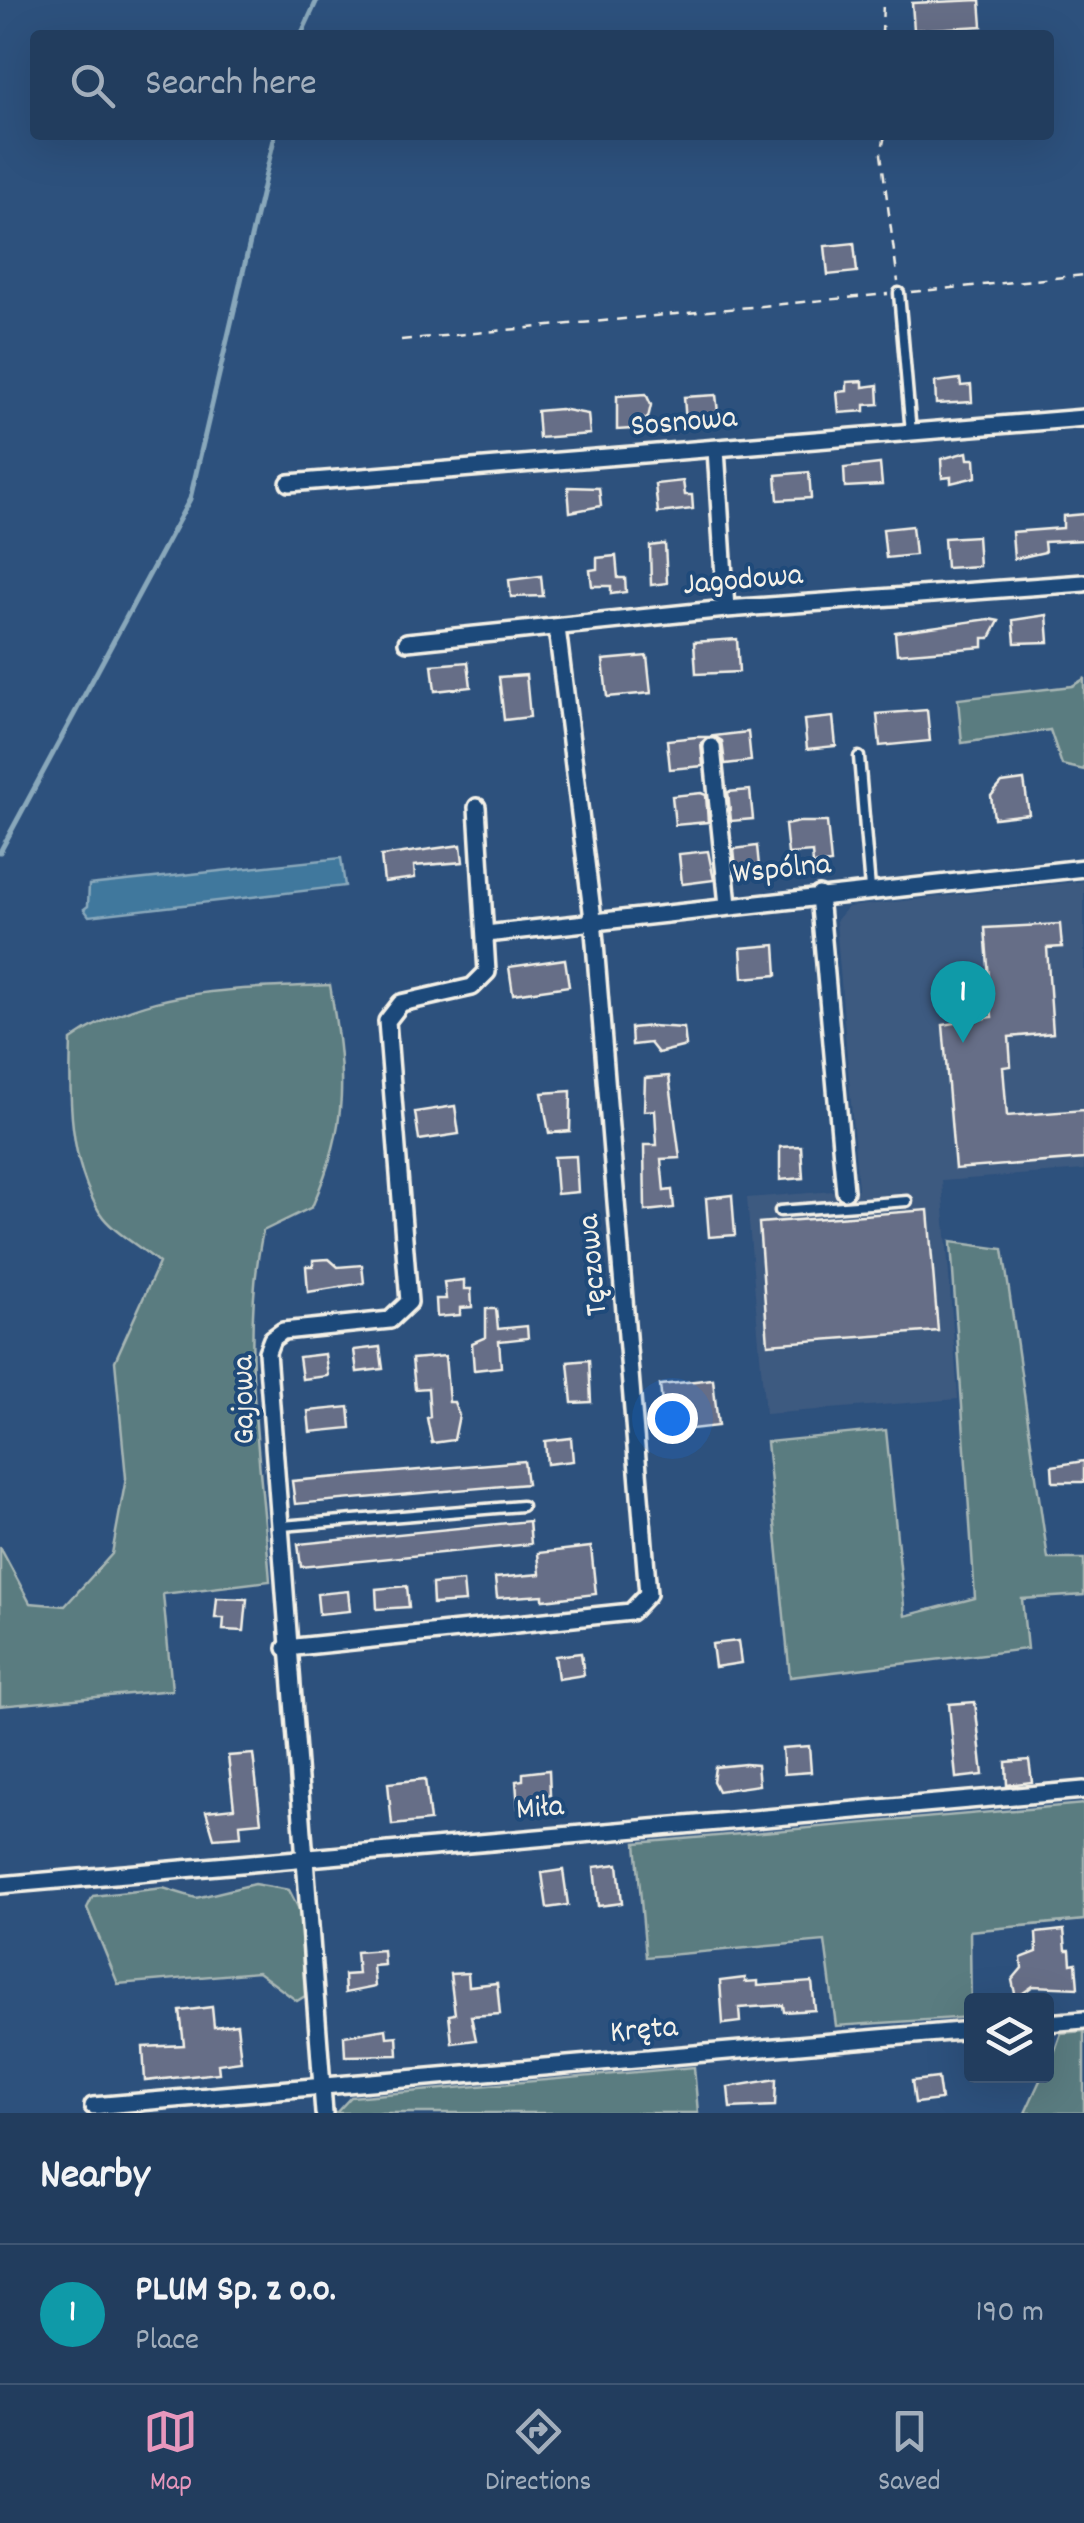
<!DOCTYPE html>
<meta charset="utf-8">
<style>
:root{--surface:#223d5e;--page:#2e4867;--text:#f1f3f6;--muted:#a2aebc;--line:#3f5673;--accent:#e797bd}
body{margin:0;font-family:Dekko,sans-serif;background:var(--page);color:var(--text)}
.controls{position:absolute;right:30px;bottom:30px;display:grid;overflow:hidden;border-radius:10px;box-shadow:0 10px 40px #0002}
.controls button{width:90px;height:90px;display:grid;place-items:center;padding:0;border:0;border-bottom:2px solid var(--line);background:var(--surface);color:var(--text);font:50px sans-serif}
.you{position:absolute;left:672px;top:1418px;width:35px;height:35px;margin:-25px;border:8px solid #fff;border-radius:50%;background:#1a73e8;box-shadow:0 0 0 15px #1a73e833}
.badge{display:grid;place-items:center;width:65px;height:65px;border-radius:50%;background:var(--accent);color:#fff;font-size:32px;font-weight:700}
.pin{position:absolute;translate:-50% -82px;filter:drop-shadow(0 2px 5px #0008)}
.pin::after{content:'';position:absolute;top:52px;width:35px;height:30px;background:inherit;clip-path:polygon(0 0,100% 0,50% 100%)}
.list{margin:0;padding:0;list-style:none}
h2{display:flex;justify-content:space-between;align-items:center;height:130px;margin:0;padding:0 40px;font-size:42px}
h2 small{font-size:32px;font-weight:400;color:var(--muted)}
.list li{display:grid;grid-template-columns:65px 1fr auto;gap:30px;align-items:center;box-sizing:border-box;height:140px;padding:0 40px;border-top:2px solid var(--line)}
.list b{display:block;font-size:38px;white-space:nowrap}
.list p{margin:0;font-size:32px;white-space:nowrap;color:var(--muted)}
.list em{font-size:32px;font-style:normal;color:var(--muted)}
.icon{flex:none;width:55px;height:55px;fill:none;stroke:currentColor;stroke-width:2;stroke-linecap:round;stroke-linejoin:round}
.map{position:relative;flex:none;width:1084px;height:2113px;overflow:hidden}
.search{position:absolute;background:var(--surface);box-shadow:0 10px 40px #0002;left:30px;right:30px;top:30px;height:110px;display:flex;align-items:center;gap:25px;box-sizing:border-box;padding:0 35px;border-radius:10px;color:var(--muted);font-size:38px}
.sheet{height:270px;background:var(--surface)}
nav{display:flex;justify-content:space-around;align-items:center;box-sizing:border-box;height:140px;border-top:2px solid var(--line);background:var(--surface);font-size:28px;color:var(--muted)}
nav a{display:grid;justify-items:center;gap:5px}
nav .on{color:var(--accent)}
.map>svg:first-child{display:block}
.built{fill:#3e5a80}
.green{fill:#5a7b80;stroke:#a7b6b4;stroke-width:2.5}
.water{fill:#41789d;stroke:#89a8bb;stroke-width:2.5}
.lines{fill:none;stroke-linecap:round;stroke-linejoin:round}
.stream{stroke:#89a8bb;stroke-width:5}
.building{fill:#666e87;stroke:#f4f1e8;stroke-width:2.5}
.service-casing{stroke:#f4f1e8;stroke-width:15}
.minor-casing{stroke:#f4f1e8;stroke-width:22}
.path{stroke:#f4f1e8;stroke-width:2.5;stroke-dasharray:10 8;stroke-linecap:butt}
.service{stroke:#1f4a7a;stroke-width:8}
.minor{stroke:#1f4a7a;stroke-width:15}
.labels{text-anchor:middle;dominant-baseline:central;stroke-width:8;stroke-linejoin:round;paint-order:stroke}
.street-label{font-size:32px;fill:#f4f1e8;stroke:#1f4a7a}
</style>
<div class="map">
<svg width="1084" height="2113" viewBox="0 0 1084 2113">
<rect width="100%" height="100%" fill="#2d517d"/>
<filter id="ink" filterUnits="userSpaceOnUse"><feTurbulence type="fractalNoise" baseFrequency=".01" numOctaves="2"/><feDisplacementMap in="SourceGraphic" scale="20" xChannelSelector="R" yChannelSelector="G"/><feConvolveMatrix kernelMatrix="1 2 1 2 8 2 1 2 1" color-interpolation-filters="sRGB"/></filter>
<g filter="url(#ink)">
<path class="built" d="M1084 881V1170L942 1181 958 1399 765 1414 747 1198 858 1189 836 921 848 907Z"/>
<g class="green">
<path d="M1084 679V770L1062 765 1050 730 962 743 958 699 1072 686Z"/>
<path d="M330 985C345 1076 350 1120 312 1207L263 1231C239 1341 262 1469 270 1581L163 1594 172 1690 0 1706V1547L30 1603 65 1606 112 1554 126 1478 115 1361 159 1263C142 1247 112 1232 100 1213 69 1162 69 1097 71 1040 146 987 242 989 330 985Z"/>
<path d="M951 1242 1003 1249 1048 1559H1084V1595L1022 1599 1027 1649 790 1677 767 1442 886 1430 905 1616 975 1598Z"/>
<path d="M1084 1804V1920L970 1931 971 2017 836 2026 825 1941 646 1957 636 1843Z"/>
<path d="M254 1884 289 1890 300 1911 305 1996 297 2001 258 1972 118 1984 87 1908 93 1896 163 1888 196 1898Z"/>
<path d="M1084 2031V2113H1025L1042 2076H1046L1061 2033Z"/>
<path d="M694 2067 698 2113H336L351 2097Z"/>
</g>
<path class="water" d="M341 858 345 886 89 916 84 909 88 906 89 885Z"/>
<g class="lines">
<g class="stream">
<path d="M301 35 317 0"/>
<path d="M0 852 190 499 275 135"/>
</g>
</g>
<g class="building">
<path d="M980 0 982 26 914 30 912 3Z"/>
<path d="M854 243 857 272 828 275 825 246Z"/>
<path d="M960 379 961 386 971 385 972 402 936 404 935 382Z"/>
<path d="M863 381V387L878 385 879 404 865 405V411L839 413 837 392 847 391V382Z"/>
<path d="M646 394 651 405 648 418 632 419V429L617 430V396Z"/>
<path d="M716 395 719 421 686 423 684 397Z"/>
<path d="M560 409 588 414 590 434 539 438 537 411Z"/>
<path d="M967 452 968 459H975L976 477 951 483V477L942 478 941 459Z"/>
<path d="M880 464 882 485 845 487 844 468Z"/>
<path d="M809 472 811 498 778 500 776 475Z"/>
<path d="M683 481 685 495H692L693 509 658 513 655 484Z"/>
<path d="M568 487 599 488 601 506 570 512Z"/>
<path d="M1084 514V540L1044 542 1045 552 1014 559 1012 532 1063 528V516Z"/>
<path d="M912 526 915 555 886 558 883 529Z"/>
<path d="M977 536 979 566 946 568 944 538Z"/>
<path d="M665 544 667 583 651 585 650 546Z"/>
<path d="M616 556 618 578H625L626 592 611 594V586H592L590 570 597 569V558Z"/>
<path d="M541 576 543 596 511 597 509 580Z"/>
<path d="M1047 615 1049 642 1015 643 1013 620Z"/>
<path d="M989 619 999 621 990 638H983V647L897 654 895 632Z"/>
<path d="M737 639 739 672 696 674 694 642Z"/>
<path d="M647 656 651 693 607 697 603 660Z"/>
<path d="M468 662 471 687 435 691 432 665Z"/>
<path d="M526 675 530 717 504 720 499 677Z"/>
<path d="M927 710 930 741 880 746 877 714Z"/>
<path d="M833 717 836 746 807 749 804 720Z"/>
<path d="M748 732 751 761 725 764 722 741 714 736Z"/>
<path d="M696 737H708L701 743 703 766 670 769 667 740Z"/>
<path d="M1024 780 1029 814 994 818 991 796 1002 783Z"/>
<path d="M750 790 753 819 731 821 728 792Z"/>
<path d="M701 793 706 795 708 822 675 825 672 796Z"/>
<path d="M799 822H827L831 863 813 865 812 852 788 854 785 825Z"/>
<path d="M461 845 463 862 414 866 415 878 384 882 381 856Z"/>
<path d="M757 846 760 876 737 878 734 849Z"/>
<path d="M708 851 714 880 682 884 679 854Z"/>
<path d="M1060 924 1062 947 1047 948 1053 1033 1009 1037 1011 1066 1003 1067 1007 1116 1084 1110V1159L955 1169 943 1025 992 1017 985 928Z"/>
<path d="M775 945 777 975 743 978 741 948Z"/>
<path d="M565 959 569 986 513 994 509 967Z"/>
<path d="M652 1026 684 1028 686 1046 658 1053 650 1043 632 1045 631 1028Z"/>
<path d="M669 1076 680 1158 661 1159 664 1191 672 1190 674 1208 645 1211 644 1145H657L655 1110 644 1111 645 1078Z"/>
<path d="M571 1091 570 1131 549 1133 542 1093Z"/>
<path d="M455 1106 459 1134 419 1140 415 1112Z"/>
<path d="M801 1146 803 1178 780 1180V1147Z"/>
<path d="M576 1156 578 1192 557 1194 554 1157Z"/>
<path d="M732 1195 735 1235 709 1237 706 1198Z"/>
<path d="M928 1210 938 1331 768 1344 759 1223Z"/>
<path d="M329 1259 338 1267 362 1265 364 1283 308 1292 306 1266H313V1260Z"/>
<path d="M464 1280V1289H471L472 1307 460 1308V1315L437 1317 436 1299H446L444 1282Z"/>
<path d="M486 1309H496L498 1329 527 1326 528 1338 499 1341 501 1367 474 1370 472 1343 486 1337Z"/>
<path d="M380 1347 383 1369 357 1372 354 1350Z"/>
<path d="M325 1354 328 1376 302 1379 299 1357Z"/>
<path d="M445 1356 449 1402H454L459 1415 454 1440 432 1443 427 1418 430 1417 428 1388 415 1389 412 1359Z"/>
<path d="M589 1360 591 1402 572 1403 568 1362Z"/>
<path d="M713 1379 718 1426 665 1432 660 1385Z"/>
<path d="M349 1407 351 1428 310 1432 308 1411Z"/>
<path d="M571 1438 573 1461 547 1464 545 1441Z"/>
<path d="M524 1461 527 1484 295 1504 292 1481Z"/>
<path d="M1084 1461V1482H1053L1052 1466Z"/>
<path d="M529 1521 531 1544 301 1567 298 1544Z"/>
<path d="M591 1547 596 1594 543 1600V1595L497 1598 495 1578 540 1574 538 1553Z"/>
<path d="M463 1581 465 1602 433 1604 432 1584Z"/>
<path d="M407 1586 409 1607 377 1609 376 1589Z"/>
<path d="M348 1591 350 1611 319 1614 317 1594Z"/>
<path d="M217 1598 247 1599 244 1631 223 1630 224 1618H215Z"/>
<path d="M738 1641 741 1663 715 1667 712 1644Z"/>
<path d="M581 1653 584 1675 558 1679 555 1656Z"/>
<path d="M975 1702 983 1775 956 1778 949 1704Z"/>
<path d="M809 1746 811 1772 784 1774 782 1748Z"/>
<path d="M253 1754 261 1822 240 1824 241 1836 214 1838 206 1811 234 1808 228 1756Z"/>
<path d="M1029 1760 1032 1782 1007 1785 1006 1762Z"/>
<path d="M745 1764 757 1765 759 1785 718 1791 713 1781 715 1767Z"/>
<path d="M549 1770 550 1795 540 1796 541 1806 518 1808 516 1781 523 1780V1773Z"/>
<path d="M425 1779 430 1821 392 1825 388 1783Z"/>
<path d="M618 1864 622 1903 598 1906 594 1867Z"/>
<path d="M563 1870 568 1905 547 1908 542 1873Z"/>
<path d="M1064 1930 1066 1950H1070L1071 1964 1076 1963 1078 1988 1033 1986 1016 1998 1012 1980 1022 1968 1021 1958 1037 1952 1036 1933Z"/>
<path d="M383 1950 384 1965 373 1966 375 1987 345 1993 344 1975 358 1974 356 1952Z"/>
<path d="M468 1973 469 1986 497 1983 500 2014 471 2016 476 2040 452 2043 449 2015 455 2014 450 1974Z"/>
<path d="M745 1978V1982L758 1981V1986L812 1982 815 2010 784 2012 783 2005 739 2008 740 2022 723 2024 720 1981Z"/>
<path d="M212 2007 214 2027 237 2024 241 2061 218 2064 219 2073 145 2081 143 2047 184 2045 180 2011Z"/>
<path d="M386 2029 387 2037 397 2036 398 2055 345 2056 344 2036Z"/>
<path d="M938 2078 941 2100 915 2103 912 2081Z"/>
<path d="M776 2079 775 2106 730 2108 728 2087Z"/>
</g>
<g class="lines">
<g class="service-casing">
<g id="service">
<path d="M899 293 911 433"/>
<path d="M859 757 870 889"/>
<path d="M780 1211 907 1201"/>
<path d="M282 1526 522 1506"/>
</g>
</g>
<g class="minor-casing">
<g id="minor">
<path d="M716 449 726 609"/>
<path d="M289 483 1084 418"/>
<path d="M407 642 726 609 1084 583"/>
<path d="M712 747 728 905"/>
<path d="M819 895 845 1191"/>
<path d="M486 934 1084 868"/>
<path d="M286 1648 631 1612 648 1594 593 919 557 628"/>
<path d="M0 1885 1084 1790"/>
<path d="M1046 2023 1084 2020"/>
<path d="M93 2106 972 2030"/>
<path d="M324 2113 267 1352 272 1339 283 1331 390 1320 409 1302 387 1021 401 1003 472 987 487 972 477 807"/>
</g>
</g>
<g class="path">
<path d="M882 35 883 0"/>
<path d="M885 135 881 154 898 282"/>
<path d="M911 292 1084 275"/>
<path d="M401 340 888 294"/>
</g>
<use href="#service" class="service"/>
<use href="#minor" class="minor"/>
</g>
</g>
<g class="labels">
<g class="street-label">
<text transform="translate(684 424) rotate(-5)">Sosnowa</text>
<text transform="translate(743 582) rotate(-5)">Jagodowa</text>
<text transform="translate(782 871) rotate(-6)">Wspólna</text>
<text transform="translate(595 1265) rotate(-95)">Tęczowa</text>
<text transform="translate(246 1400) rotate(-91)">Gajowa</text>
<text transform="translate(540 1810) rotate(-5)">Miła</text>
<text transform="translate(644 2032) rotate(-5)">Kręta</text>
</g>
</g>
</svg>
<div class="controls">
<button><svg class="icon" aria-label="layers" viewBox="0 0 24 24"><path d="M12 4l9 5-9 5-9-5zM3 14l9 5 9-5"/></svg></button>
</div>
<div class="you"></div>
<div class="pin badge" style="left:963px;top:1043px;background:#0f9aa8">1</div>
<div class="search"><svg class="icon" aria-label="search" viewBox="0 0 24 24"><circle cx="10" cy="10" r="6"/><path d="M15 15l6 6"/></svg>Search here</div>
</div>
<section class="sheet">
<h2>Nearby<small></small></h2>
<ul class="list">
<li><span class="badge" style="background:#0f9aa8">1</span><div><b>PLUM Sp. z o.o.</b><p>Place</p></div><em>190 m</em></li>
</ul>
</section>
<nav>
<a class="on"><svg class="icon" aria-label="map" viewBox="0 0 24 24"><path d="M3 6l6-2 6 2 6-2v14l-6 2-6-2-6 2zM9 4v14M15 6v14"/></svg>Map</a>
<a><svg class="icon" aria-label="directions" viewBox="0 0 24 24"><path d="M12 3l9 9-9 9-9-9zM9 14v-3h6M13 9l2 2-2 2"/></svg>Directions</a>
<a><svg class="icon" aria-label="saved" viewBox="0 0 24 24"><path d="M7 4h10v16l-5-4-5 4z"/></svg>Saved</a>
</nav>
